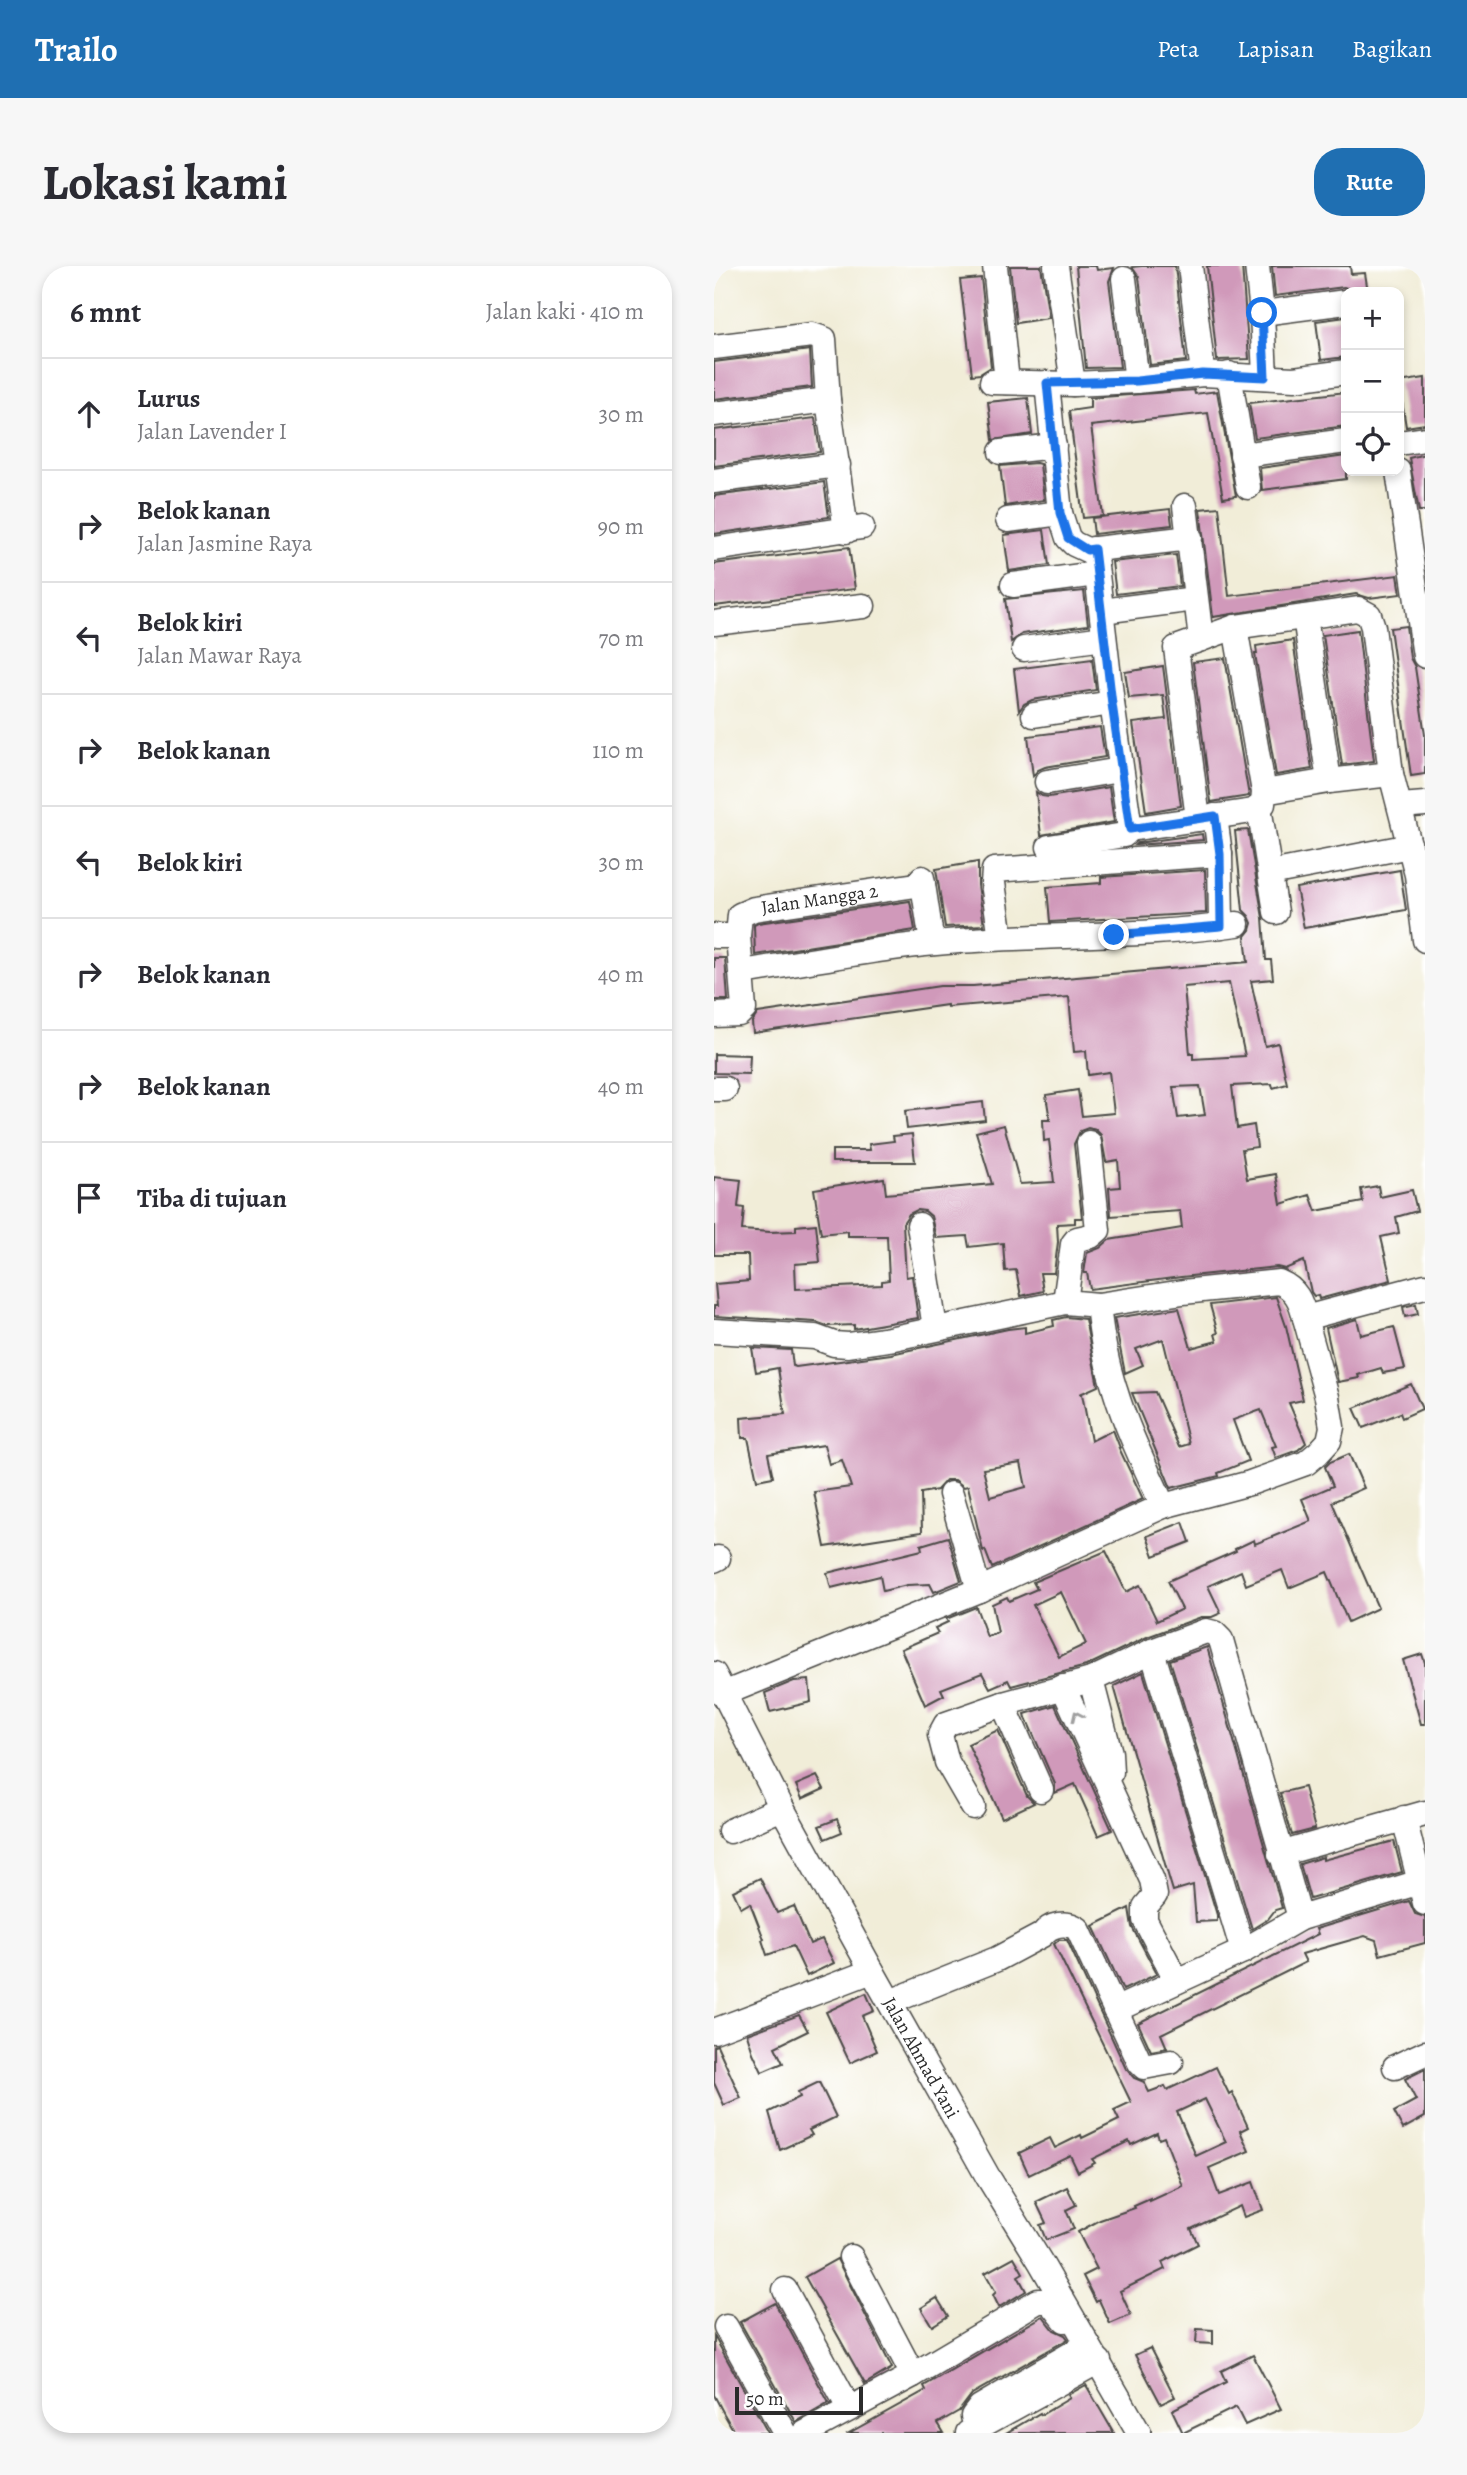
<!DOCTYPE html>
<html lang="id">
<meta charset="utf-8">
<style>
:root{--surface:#fff;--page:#f7f7f7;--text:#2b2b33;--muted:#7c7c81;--line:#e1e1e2;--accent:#1f6fb2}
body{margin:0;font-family:Alegreya,serif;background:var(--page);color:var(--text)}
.controls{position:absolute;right:21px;top:21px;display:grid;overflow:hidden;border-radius:14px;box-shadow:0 4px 10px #0003}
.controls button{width:63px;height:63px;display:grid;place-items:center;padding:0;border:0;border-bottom:2px solid var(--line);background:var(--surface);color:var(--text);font:35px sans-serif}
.scale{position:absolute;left:21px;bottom:18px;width:128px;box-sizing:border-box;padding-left:7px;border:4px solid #2b2b2b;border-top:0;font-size:19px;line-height:24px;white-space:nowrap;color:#2b2b2b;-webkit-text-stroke:5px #fff;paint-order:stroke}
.stop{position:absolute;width:21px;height:21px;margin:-16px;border:5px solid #1a73e8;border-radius:50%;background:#fff}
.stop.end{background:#1a73e8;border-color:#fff;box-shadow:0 2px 7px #0008}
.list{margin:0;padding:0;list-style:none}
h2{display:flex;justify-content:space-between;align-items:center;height:91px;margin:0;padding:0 28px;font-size:30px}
h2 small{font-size:23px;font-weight:400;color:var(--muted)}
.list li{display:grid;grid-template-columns:46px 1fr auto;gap:21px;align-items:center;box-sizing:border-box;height:112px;padding:0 28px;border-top:2px solid var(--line)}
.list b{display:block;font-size:26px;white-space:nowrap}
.list p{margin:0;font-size:23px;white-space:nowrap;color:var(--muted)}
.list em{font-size:23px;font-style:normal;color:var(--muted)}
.icon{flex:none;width:38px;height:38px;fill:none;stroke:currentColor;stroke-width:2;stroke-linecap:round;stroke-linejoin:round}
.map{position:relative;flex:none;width:711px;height:2167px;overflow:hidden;border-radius:28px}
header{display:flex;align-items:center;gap:42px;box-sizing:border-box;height:98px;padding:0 35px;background:var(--accent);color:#fff}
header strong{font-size:33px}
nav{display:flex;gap:38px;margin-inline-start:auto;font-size:24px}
.intro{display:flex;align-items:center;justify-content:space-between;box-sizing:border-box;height:168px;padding:0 42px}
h1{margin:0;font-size:49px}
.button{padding:18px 32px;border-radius:28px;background:var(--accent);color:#fff;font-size:24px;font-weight:700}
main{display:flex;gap:42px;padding:0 42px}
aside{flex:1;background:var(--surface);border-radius:28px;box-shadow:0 4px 10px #0003}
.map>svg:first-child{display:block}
.building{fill:#d099ba;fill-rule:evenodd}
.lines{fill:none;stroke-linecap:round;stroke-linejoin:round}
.minor-casing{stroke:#494845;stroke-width:27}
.minor{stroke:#fff;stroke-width:24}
.oneway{stroke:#a0a0a0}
.route{stroke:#1a73e8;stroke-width:9}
.labels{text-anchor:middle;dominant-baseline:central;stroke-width:7;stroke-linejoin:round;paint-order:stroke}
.street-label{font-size:19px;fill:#2b2b2b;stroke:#fff}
</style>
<header>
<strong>Trailo</strong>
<nav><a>Peta</a><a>Lapisan</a><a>Bagikan</a></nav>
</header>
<div class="intro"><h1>Lokasi kami</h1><a class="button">Rute</a></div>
<main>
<aside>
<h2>6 mnt<small>Jalan kaki · 410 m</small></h2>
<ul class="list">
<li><svg class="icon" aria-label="ahead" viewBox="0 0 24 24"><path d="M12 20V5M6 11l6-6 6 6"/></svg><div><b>Lurus</b><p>Jalan Lavender I</p></div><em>30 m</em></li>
<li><svg class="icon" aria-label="right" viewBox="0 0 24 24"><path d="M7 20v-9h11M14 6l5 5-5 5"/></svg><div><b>Belok kanan</b><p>Jalan Jasmine Raya</p></div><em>90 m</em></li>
<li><svg class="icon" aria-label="left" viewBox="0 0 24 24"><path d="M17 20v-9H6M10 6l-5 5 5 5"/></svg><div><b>Belok kiri</b><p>Jalan Mawar Raya</p></div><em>70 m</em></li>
<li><svg class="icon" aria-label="right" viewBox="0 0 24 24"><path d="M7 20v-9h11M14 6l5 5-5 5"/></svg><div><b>Belok kanan</b></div><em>110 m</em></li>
<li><svg class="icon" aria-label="left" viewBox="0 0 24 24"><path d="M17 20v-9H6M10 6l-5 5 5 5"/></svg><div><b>Belok kiri</b></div><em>30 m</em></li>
<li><svg class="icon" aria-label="right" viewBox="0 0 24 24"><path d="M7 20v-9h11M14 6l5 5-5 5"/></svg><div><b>Belok kanan</b></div><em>40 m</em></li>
<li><svg class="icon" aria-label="right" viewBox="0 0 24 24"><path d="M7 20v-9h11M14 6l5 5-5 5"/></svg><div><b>Belok kanan</b></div><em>40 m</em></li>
<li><svg class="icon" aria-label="arrive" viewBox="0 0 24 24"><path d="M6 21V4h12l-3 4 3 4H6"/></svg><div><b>Tiba di tujuan</b></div></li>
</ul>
</aside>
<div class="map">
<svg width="711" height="2167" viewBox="0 0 711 2167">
<rect width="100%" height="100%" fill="#fff"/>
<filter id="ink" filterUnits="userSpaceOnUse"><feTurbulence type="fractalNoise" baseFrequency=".0143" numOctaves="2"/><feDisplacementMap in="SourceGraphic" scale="14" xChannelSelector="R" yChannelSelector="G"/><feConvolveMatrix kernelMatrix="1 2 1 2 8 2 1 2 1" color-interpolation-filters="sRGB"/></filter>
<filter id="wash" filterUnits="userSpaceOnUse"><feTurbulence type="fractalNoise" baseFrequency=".00686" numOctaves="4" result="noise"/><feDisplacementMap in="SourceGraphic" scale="28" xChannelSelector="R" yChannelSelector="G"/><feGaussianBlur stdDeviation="1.57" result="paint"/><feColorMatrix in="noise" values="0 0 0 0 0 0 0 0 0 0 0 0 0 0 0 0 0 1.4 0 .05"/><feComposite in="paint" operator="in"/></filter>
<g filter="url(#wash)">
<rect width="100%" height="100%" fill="#f1edd8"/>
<g id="blocks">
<g class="building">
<path d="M296 0H327L335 52 302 57Z"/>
<path d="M362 0H382L383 4 400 2 395 15 406 101 372 102Z"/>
<path d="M428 0H461L472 95 436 99 425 11 418 1Z"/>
<path d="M493 0H528L535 93 503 94Z"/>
<path d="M558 0H636L637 8 651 7 654 26H643L630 21 561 30Z"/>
<path d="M267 12 277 101 266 108 258 109 246 14Z"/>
<path d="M632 51V91L607 94 602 55Z"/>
<path d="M96 84 98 121 0 133V96Z"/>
<path d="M711 112V158L692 161 685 116Z"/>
<path d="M480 124 481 128 503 125 522 230 509 232 494 147 377 160 389 250 369 252 355 145 376 142V132Z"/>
<path d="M632 126V160L541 172 535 137Z"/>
<path d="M314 132 318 168 279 174 274 136Z"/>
<path d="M101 152 106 186 0 200V164Z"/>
<path d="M711 188V245H705L695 192Z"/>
<path d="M632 190V213L548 224 546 202Z"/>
<path d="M322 197 326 198 330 234 291 240 286 200Z"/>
<path d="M110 216 115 251 0 268V230Z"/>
<path d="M505 241 515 330 684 309 687 328 655 332 642 328 499 351 486 243Z"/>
<path d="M456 243 458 259 380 268 378 252Z"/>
<path d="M330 264 335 299 295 305 290 269Z"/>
<path d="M135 281 141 323 0 340V298Z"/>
<path d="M462 289 466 320 402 328 398 296Z"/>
<path d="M370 325 374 359 308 368 297 376 291 333Z"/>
<path d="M692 360 696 392 701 401 711 469V508L697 510 676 362Z"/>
<path d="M644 364 660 495 628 499 609 369Z"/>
<path d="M579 374 598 503 562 509 541 388H543L542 380Z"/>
<path d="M511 392 535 530 497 536 479 396Z"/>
<path d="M378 393 382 424 318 434 310 438 305 445 300 403Z"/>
<path d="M449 400 467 540 432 546 419 457 452 453 449 429 415 432 411 406Z"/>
<path d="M386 461 391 491 331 501 324 504 319 510 314 470Z"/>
<path d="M395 521 400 556 327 569 322 526 328 530 335 531Z"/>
<path d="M534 564 549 652 552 694H557L559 713 537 715 551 780 564 777 573 818 559 822 558 818 518 820 523 862 540 859 543 881 528 883 533 913 562 908 567 938 596 929 602 945 649 936 647 923 664 920 666 931 698 924 703 945 682 951 685 967 667 971 677 1014 605 1033 604 1029 600 1030 597 1026 590 995 571 1003 563 1001 467 1011 376 1023 373 1007H370L373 987 386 982 395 974 468 962 466 945 397 950 395 922 406 921 404 894 392 896 387 869 382 864 374 862 366 865 360 878 368 952H361V957L343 958 344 976 340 1007H326L329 1025 307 1030 302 1004 291 1005 289 977 255 981 253 970 222 972 217 950 211 945 203 944 195 948 189 957 192 1011 198 1010 204 1052 140 1063V1059L113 1060 102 1056 0 1050V1040H3L1 1018 35 1015 34 989H0V911L27 914 24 941 30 942 28 964 56 966 82 965V960L102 958 106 996 81 998 82 1023 168 1019V1015L175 1014 173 970H134V965L107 968 100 923 170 912 172 928 278 918 262 866 290 859 306 918 340 916 335 874 330 875 329 854H336L332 829 364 824 368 850 400 847 395 806 374 809 372 785 360 786 355 731 233 741V739L39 767 38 756 44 747 226 720H259L534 696 531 670 536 664 538 657 535 650 529 644 521 565ZM515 717 531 790 479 793V788H476L470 721ZM486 820 491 849 464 852 459 821Z"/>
<path d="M488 568 489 574 421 579 423 577Z"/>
<path d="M264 596V619L270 659 231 661 222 603Z"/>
<path d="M491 604 492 647 336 656 333 621 387 617V611Z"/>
<path d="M686 604 692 644 590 662 582 622Z"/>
<path d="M196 635 201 664 41 689 40 659 44 657Z"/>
<path d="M0 692H11L14 734H0Z"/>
<path d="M0 788 36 789 35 808 0 807Z"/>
<path d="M269 836 271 854 193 863 191 845Z"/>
<path d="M198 868 201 896H118V884H156L155 878 180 875 179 870Z"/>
<path d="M562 1031 572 1060 589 1134 575 1137 592 1177 584 1184 562 1192 558 1181 562 1180 547 1144 519 1154 534 1195 504 1207 505 1210 457 1222 418 1127 441 1126 465 1181 475 1178 449 1073 422 1083 429 1099 411 1107 400 1052 465 1042 477 1082 503 1075 501 1068 504 1067 496 1039Z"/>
<path d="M702 1038 704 1048 691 1051 689 1041Z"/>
<path d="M352 1051 371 1053 384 1120 366 1128H368L377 1175 399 1164 406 1182H405L429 1233 278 1302 271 1284 269 1285 254 1220 250 1221 241 1214H232L223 1224 207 1227 208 1266 111 1281 100 1226 137 1221 128 1194 115 1198 110 1179 54 1188 59 1211 43 1214 34 1172H28L27 1152 71 1148 64 1102 42 1106 38 1082 77 1084 79 1100 82 1101 177 1088 294 1063 311 1061V1067L340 1060 339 1054ZM307 1197 312 1221 276 1231 269 1203Z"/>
<path d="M643 1053 647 1069 680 1061 691 1103 669 1107 667 1102 644 1109 645 1112 624 1116 612 1062Z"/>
<path d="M697 1118 708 1143 688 1152 686 1147 649 1162 640 1142Z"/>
<path d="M635 1188 650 1222 618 1236 664 1342 634 1356 613 1306 575 1322 568 1304 532 1319 527 1305 494 1320 507 1347 498 1351H487L433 1371 372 1400 297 1420 294 1414 276 1422 268 1407 227 1423 230 1429 211 1439 187 1383 224 1367 221 1362 234 1356 232 1353 262 1341 273 1371 284 1367 278 1338 293 1331 295 1335 323 1323 319 1316 392 1285 412 1326 426 1319 443 1355 468 1343 454 1315 522 1285 521 1283 540 1274 541 1278 597 1255 588 1233 619 1220 611 1201 616 1196ZM347 1326 372 1378 345 1391 319 1339Z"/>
<path d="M469 1256 476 1276 440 1290 433 1270Z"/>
<path d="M234 1271 247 1315 220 1326 216 1318 193 1319 169 1325 166 1310 117 1322 113 1307 208 1284 207 1279Z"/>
<path d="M493 1381 568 1642 561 1644 554 1653 538 1663 456 1394Z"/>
<path d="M708 1388 711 1397V1458H707L689 1394Z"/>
<path d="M429 1406 503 1649V1655L482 1656 479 1619 459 1625 455 1612 400 1420Z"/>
<path d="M95 1414 97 1436 56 1446 51 1427 80 1415Z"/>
<path d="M341 1439 398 1564 384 1570 361 1518 341 1527V1518L312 1452 311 1448Z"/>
<path d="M284 1464 313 1530 320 1537 288 1552 254 1478Z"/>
<path d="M103 1510 110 1523 88 1533 82 1519Z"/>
<path d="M590 1521 601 1563 578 1569 566 1527Z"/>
<path d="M123 1553 128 1566 111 1573 105 1560Z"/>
<path d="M680 1575 688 1606 596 1633 586 1598 609 1591V1594Z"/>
<path d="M46 1612 63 1647 80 1640 96 1678 108 1673 120 1697 93 1710 79 1680 53 1689 48 1674 50 1673 36 1637 27 1642 19 1625Z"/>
<path d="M695 1635 701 1648 711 1651V1677L666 1689 662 1674 651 1670 588 1688 592 1696 447 1768 453 1782 437 1785 424 1757 604 1668 602 1663Z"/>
<path d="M415 1642 418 1661 443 1708 409 1724 379 1660Z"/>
<path d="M345 1674H353L412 1803 420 1812 430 1816 435 1826 451 1820 453 1824 502 1801 515 1828 518 1826 534 1861 526 1865 535 1885 495 1902 505 1929 539 1916 549 1944 530 1951 526 1940 477 1963 484 1978 448 1996 451 2003 406 2025 417 2049 396 2058 385 2034 382 2036 369 2010 383 2003 364 1966 386 1954 421 1942 420 1940 436 1933V1935L469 1920 450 1871 445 1873 443 1867 417 1879 415 1875 378 1893 381 1897 364 1906 356 1889 315 1909 305 1887 336 1872 341 1882 367 1869 368 1872 405 1854 400 1844 417 1836 340 1678ZM491 1833 512 1876 482 1890 463 1846Z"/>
<path d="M152 1727 160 1745 148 1750 163 1785 136 1797 112 1746Z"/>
<path d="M85 1749 94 1765 61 1781 69 1797 48 1806 39 1787 33 1768Z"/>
<path d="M3 1779 27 1832 10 1839 0 1817V1780Z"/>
<path d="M711 1803V1851L689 1863 680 1846 702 1834 691 1813Z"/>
<path d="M105 1816 122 1851 95 1864 98 1869 66 1884 55 1846 86 1831 84 1826Z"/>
<path d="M353 1921 362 1939 352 1944 360 1963 332 1974 326 1959 332 1957 322 1936Z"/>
<path d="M300 1991 309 2007 304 2010 312 2025 285 2041 279 2029 282 2026 271 2007Z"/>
<path d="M123 1993 178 2102 151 2118 91 2011Z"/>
<path d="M223 2032 234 2050 218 2060 207 2042Z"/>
<path d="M61 2037 115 2137 82 2156 26 2056Z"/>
<path d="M329 2050 340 2064 351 2069 354 2073 258 2128 245 2145 224 2157 230 2167H135L212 2124 210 2120Z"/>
<path d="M483 2063 499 2064V2078L482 2077Z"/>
<path d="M0 2070 54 2167H21L10 2148 0 2129Z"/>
<path d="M436 2082 461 2131 447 2138 421 2089Z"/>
<path d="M539 2089 567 2143 531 2159 522 2141 469 2167 458 2144 512 2116 507 2105Z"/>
<path d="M372 2119 400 2167H292L326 2147 327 2149 356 2132 354 2129Z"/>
</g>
</g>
</g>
<g filter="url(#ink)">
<use href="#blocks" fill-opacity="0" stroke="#494845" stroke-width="2"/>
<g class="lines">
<g class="minor-casing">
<g id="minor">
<path d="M281 0 293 116"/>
<path d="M342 0 359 118"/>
<path d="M476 0 489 108"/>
<path d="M543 0 548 47 551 111"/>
<path d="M410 13 423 115"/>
<path d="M548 47 632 36"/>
<path d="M0 81 98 69 110 73 114 134 132 265"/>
<path d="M515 108 534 221"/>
<path d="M278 116 359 118 423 115 489 108 580 113 632 106"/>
<path d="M333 117 346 247 354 272 360 278 373 284 476 272"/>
<path d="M0 148 114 134"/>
<path d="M685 177 711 173"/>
<path d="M287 186 340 180"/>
<path d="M528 189 632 175"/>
<path d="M684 205 711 390"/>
<path d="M0 215 124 199"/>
<path d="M471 240 487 373"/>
<path d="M294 254 346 247"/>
<path d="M0 283 148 261"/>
<path d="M380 283 398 437 416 563 539 545 549 538 550 526 615 515 677 508"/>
<path d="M299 319 382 308"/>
<path d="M388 345 481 333"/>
<path d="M591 351 615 515"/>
<path d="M0 357 149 340"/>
<path d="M521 361 550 526"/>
<path d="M310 383 390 372"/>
<path d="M320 449 398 437"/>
<path d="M333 516 406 504"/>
<path d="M687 540 711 538"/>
<path d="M545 541 562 646"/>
<path d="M501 550 506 588 507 660"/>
<path d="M484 553 462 382 521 361 644 343 655 349 659 361 677 508 703 609 711 674"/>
<path d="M335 581 410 569 416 563"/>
<path d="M556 607 696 580"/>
<path d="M208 612 218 677"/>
<path d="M0 670H24"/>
<path d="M287 672 279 617 280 604 506 588"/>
<path d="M28 706C100 695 173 680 245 675 338 668 431 671 523 658"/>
<path id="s1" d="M0 749 25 748 30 743 24 670 26 649 40 643 209 618"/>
<path d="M0 823H11"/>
<path d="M205 959 221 1062"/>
<path d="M351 1036 359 978 363 973 377 970 384 964 375 877"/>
<path d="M384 1039C387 1067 392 1097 401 1124 413 1164 432 1202 449 1240"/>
<path d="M0 1065 101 1071 120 1078 134 1079 175 1073 351 1036 384 1039 469 1026 565 1016C582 1023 587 1035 591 1052L711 1020"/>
<path d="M237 1228 265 1324"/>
<path d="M0 1294 4 1292"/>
<path d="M438 1385 529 1685"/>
<path id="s2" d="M0 1408 68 1542 158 1705 274 1911 327 1997 425 2167"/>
<path d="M377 1414 396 1487 397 1506"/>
<path d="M349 1421 438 1614 441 1629 431 1641V1654L463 1715"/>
<path d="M9 1428 265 1324 449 1240 536 1217 592 1197 604 1187 615 1175 618 1161 613 1131 591 1052"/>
<path d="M289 1438 327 1524"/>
<path d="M259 1541 233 1496 226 1469 232 1458 289 1438 377 1414 438 1385 492 1365 500 1367 507 1374 586 1652"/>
<path d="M690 1552 711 1637"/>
<path d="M16 1565 68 1542"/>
<path d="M566 1588 711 1547"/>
<path d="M176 1736 283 1693 328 1669C336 1658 353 1655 364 1663L426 1797 430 1801 457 1796"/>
<path d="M401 1744 529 1685 586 1652 706 1616"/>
<path d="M0 1765 158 1705"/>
<path d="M681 1801 711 1787"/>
<path d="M137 1991 199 2109"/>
<path d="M71 2024 135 2142"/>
<path d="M12 2061 71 2167"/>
<path d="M262 2162 259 2150 266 2141 364 2084"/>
<path d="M91 2167 199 2109 324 2035H336L351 2054"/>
<path d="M254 2167 385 2095"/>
</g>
</g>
<use href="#minor" class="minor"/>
</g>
<defs><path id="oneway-chevron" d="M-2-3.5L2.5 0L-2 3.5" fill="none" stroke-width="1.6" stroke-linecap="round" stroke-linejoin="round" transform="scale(1.75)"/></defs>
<use class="oneway" href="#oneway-chevron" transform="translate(363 1450) rotate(-115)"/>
</g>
<g class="lines" filter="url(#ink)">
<path class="route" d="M400 669 507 660 506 588 501 550 416 563 398 438 380 283 373 284 354 272 346 247 333 117 423 115 489 108 551 111 548 47"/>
</g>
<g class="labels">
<g class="street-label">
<text stroke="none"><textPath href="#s1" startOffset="208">Jalan Mangga 2</textPath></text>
<text stroke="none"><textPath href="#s2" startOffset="436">Jalan Ahmad Yani</textPath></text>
</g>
</g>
</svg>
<div class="controls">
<button>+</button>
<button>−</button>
<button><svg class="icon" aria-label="locate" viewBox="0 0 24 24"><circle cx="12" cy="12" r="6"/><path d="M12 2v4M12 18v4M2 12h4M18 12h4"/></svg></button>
</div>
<div class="scale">50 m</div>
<div class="stop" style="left:548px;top:47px"></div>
<div class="stop end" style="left:400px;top:669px"></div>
</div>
</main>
